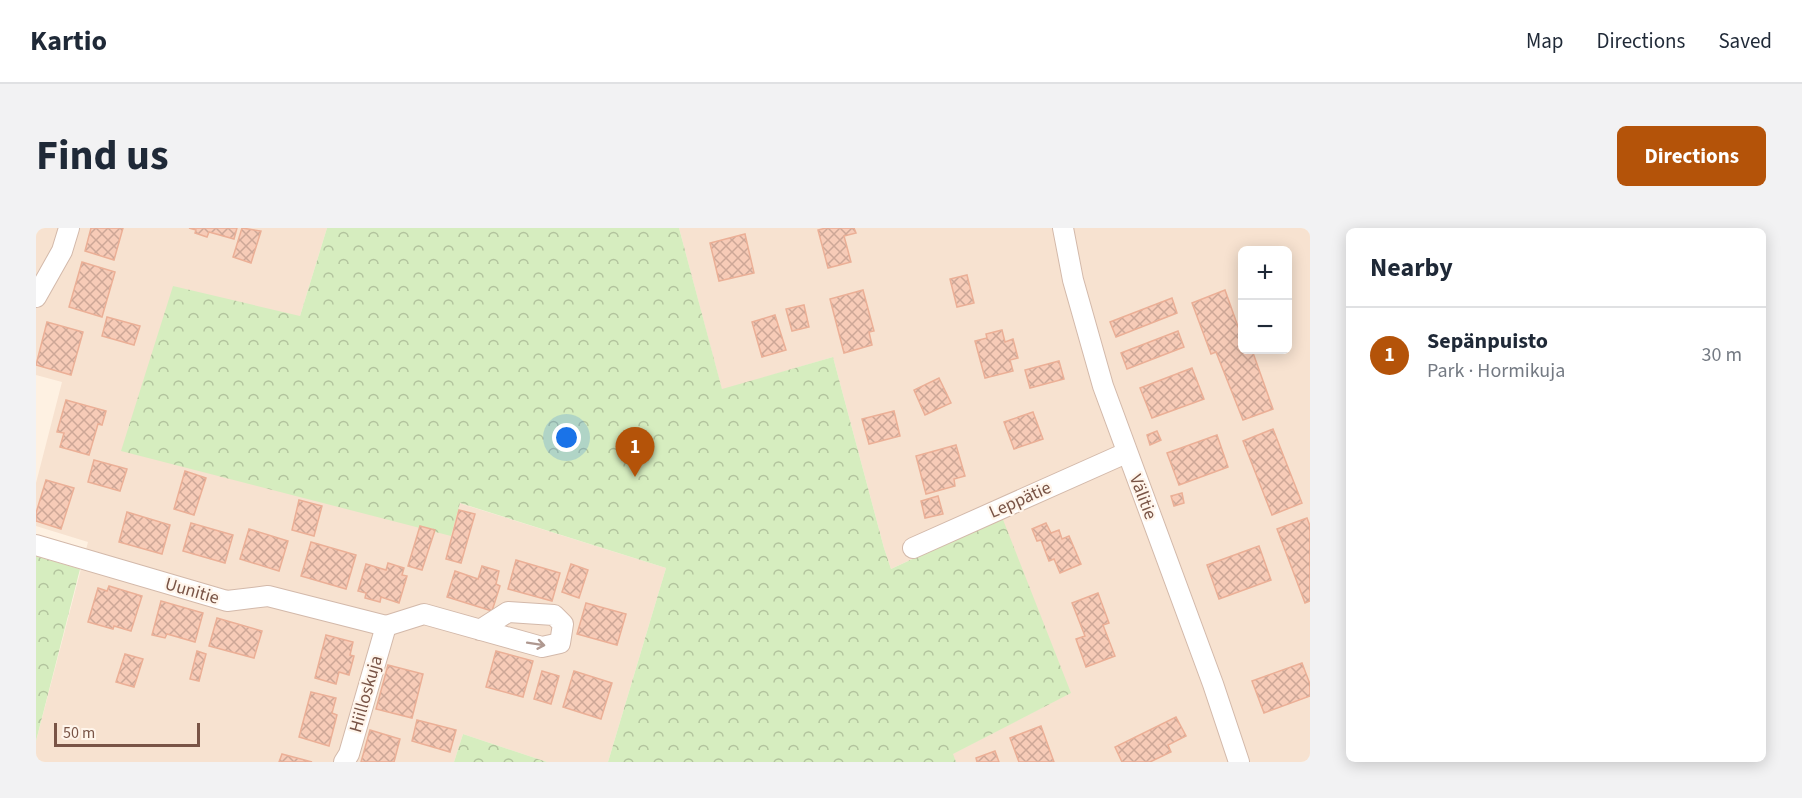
<!DOCTYPE html>
<meta charset="utf-8">
<style>
:root{--surface:#fff;--page:#f2f2f3;--text:#1f2937;--muted:#747a83;--line:#e0e1e3;--accent:#b45309}
body{margin:0;font-family:"Source Sans 3",sans-serif;background:var(--page);color:var(--text)}
.controls{position:absolute;right:18px;top:18px;display:grid;overflow:hidden;border-radius:9px;box-shadow:0 3px 15px #0003}
.controls button{width:54px;height:54px;display:grid;place-items:center;padding:0;border:0;border-bottom:2px solid var(--line);background:var(--surface);color:var(--text);font:30px sans-serif}
.scale{position:absolute;left:18px;bottom:15px;width:146px;box-sizing:border-box;padding-left:6px;border:3px solid #795446;border-top:0;font-size:16px;line-height:21px;white-space:nowrap;color:#795446;-webkit-text-stroke:4px #fff5eb;paint-order:stroke}
.you{position:absolute;left:531px;top:210px;width:21px;height:21px;margin:-15px;border:4px solid #fff;border-radius:50%;background:#1a73e8;box-shadow:0 0 0 9px #1a73e833}
.badge{display:grid;place-items:center;width:39px;height:39px;border-radius:50%;background:var(--accent);color:#fff;font-size:20px;font-weight:700}
.pin{position:absolute;translate:-50% -50px;filter:drop-shadow(0 2px 3px #0008)}
.pin::after{content:'';position:absolute;top:32px;width:21px;height:18px;background:inherit;clip-path:polygon(0 0,100% 0,50% 100%)}
.list{margin:0;padding:0;list-style:none}
h2{display:flex;justify-content:space-between;align-items:center;height:78px;margin:0;padding:0 24px;font-size:26px}
h2 small{font-size:20px;font-weight:400;color:var(--muted)}
.list li{display:grid;grid-template-columns:39px 1fr auto;gap:18px;align-items:center;box-sizing:border-box;height:96px;padding:0 24px;border-top:2px solid var(--line)}
.list b{display:block;font-size:22px;white-space:nowrap}
.list p{margin:0;font-size:20px;white-space:nowrap;color:var(--muted)}
.list em{font-size:20px;font-style:normal;color:var(--muted)}
.map{position:relative;flex:none;width:1274px;height:534px;overflow:hidden;border-radius:9px}
header{display:flex;align-items:center;gap:36px;box-sizing:border-box;height:84px;padding:0 30px;background:var(--surface);border-bottom:2px solid var(--line)}
header strong{font-size:28px}
nav{display:flex;gap:33px;margin-inline-start:auto;font-size:21px}
.intro{display:flex;align-items:center;justify-content:space-between;box-sizing:border-box;height:144px;padding:0 36px}
h1{margin:0;font-size:42px}
.button{padding:15px 27px;border-radius:9px;background:var(--accent);color:#fff;font-size:21px;font-weight:700}
main{display:flex;gap:36px;padding:0 36px}
aside{flex:1;background:var(--surface);border-radius:9px;box-shadow:0 3px 15px #0003}
.map>svg:first-child{display:block}
.residential{fill:#f7e2d0;fill-rule:evenodd}
.forest{fill:url(#forest-crowns)}
.building{fill:url(#building-cross-hatch);stroke:#ebaf96;stroke-width:1.5}
.lines{fill:none;stroke-linecap:round;stroke-linejoin:round}
.minor-casing{stroke:#d3b9aa;stroke-width:22}
.minor{stroke:#fff;stroke-width:20}
.oneway{stroke:#af9890}
.labels{text-anchor:middle;dominant-baseline:central;stroke-width:4.5;stroke-linejoin:round;paint-order:stroke}
.street-label{font-size:18px;fill:#795446;stroke:#fff5eb}
</style>
<header>
<strong>Kartio</strong>
<nav><a>Map</a><a>Directions</a><a>Saved</a></nav>
</header>
<div class="intro"><h1>Find us</h1><a class="button">Directions</a></div>
<main>
<div class="map">
<svg width="1274" height="534" viewBox="0 0 1274 534">
<defs>
<pattern id="forest-crowns" width="20" height="18" patternUnits="userSpaceOnUse" patternTransform="scale(1.5)"><rect width="20" height="18" fill="#d6edbf"/><path d="M2 6a3 3 0 1 1 6 0M12 15a3 3 0 1 1 6 0" fill="none" stroke="#b2c39d"/></pattern>
<pattern id="building-cross-hatch" width="8" height="8" patternUnits="userSpaceOnUse" patternTransform="scale(1.5)"><rect width="8" height="8" fill="#f7cbb7"/><path d="M0 0l8 8M0 8l8-8" fill="none" stroke="#cda797"/></pattern>
</defs>
<rect width="100%" height="100%" fill="#fef1e2"/>
<g class="residential">
<path d="M0 0H291L264 88 415 307 423 275 630 340 572 534H511L427 506 418 534H0V513L52 314 0 298V255L26 154 0 147Z"/>
<path d="M643 0H1274V534H920L916 526 1034 465 965 289 855 341 848 320 797 129 686 162ZM1206 22H1252V122H1206Z"/>
</g>
<g class="forest">
<path d="M291 0H643L686 161 797 129 848 320 855 341 966 289 1035 465 917 526 920 534H572L630 340 424 275 415 308 85 223 137 58 264 88Z"/>
<path d="M0 328 44 341 0 513Z"/>
<path d="M427 506 511 534H418Z"/>
</g>
<g class="building">
<path d="M55 0H87L78 32 49 23Z"/>
<path d="M153 0H201L198 11 173 4 171 9 159 5 160 2Z"/>
<path d="M206 0 225 3 215 35 197 29Z"/>
<path d="M790 0H818L820 5 808 8 815 34 792 40 782 2Z"/>
<path d="M709 6 718 45 683 53 674 15Z"/>
<path d="M46 34 79 44 66 89 33 79Z"/>
<path d="M931 47 938 75 921 79 914 51Z"/>
<path d="M827 62 838 103 833 104 836 117 808 125 794 71Z"/>
<path d="M1189 62 1206 110V122H1216L1237 181 1207 192 1180 124 1175 126 1156 75Z"/>
<path d="M1136 70 1141 85 1080 109 1074 94Z"/>
<path d="M768 77 773 99 756 103 750 81Z"/>
<path d="M739 87 750 122 726 129 716 94Z"/>
<path d="M71 89 104 98 98 117 66 108Z"/>
<path d="M11 94 47 104 35 147 0 137Z"/>
<path d="M966 102 969 114 977 111 982 130 974 132 977 143 949 150 939 113 951 110 950 106Z"/>
<path d="M1142 103 1148 119 1091 141 1085 125Z"/>
<path d="M1023 133 1028 151 994 160 989 142Z"/>
<path d="M1156 140 1168 171 1116 190 1104 160Z"/>
<path d="M903 150 915 175 889 187 878 162Z"/>
<path d="M30 172 70 183 66 197 62 196 53 227 24 219 28 205 21 204Z"/>
<path d="M858 183 864 208 833 216 826 191Z"/>
<path d="M997 184 1007 211 978 221 968 194Z"/>
<path d="M1237 201 1266 275 1236 287 1207 213Z"/>
<path d="M1121 203 1125 212 1114 217 1111 207Z"/>
<path d="M1181 207 1192 239 1143 257 1131 225Z"/>
<path d="M920 217 929 248 918 251 919 258 890 266 880 228Z"/>
<path d="M58 232 91 241 84 263 52 254Z"/>
<path d="M149 243 170 250 158 287 138 281Z"/>
<path d="M10 252 38 260 25 301 0 293V285Z"/>
<path d="M1146 265 1148 275 1138 278 1135 268Z"/>
<path d="M902 268 907 286 889 290 885 273Z"/>
<path d="M263 272 286 278 278 308 256 302Z"/>
<path d="M423 282 439 286 425 335 410 331Z"/>
<path d="M91 284 134 297 126 326 83 314Z"/>
<path d="M1271 290 1274 298V373L1269 375 1241 301Z"/>
<path d="M155 295 197 307 189 335 147 323Z"/>
<path d="M1010 295 1015 305 1023 302 1026 311 1033 308 1045 336 1024 345 1018 331 1013 333 1005 312 1001 313 996 301Z"/>
<path d="M384 298 399 302 386 342 372 338Z"/>
<path d="M213 301 252 313 243 343 204 331Z"/>
<path d="M275 314 320 327 310 361 265 348Z"/>
<path d="M1223 318 1235 352 1183 371 1171 337Z"/>
<path d="M480 332 524 345 516 373 472 361Z"/>
<path d="M352 335 368 340 366 347 371 348 363 375 345 369 344 374 329 370 330 365 322 363 330 336 350 342Z"/>
<path d="M535 336 552 342 543 370 526 364Z"/>
<path d="M446 338 463 343 460 356 464 358 456 383 411 369 419 343 442 351Z"/>
<path d="M73 358 106 368 95 403 78 398 77 401 52 394 62 360 71 363Z"/>
<path d="M1062 365 1073 395 1067 397 1079 428 1050 439 1040 411 1049 408 1036 375Z"/>
<path d="M125 373 167 385 159 414 131 406 129 410 116 407Z"/>
<path d="M550 375 590 386 581 417 541 406Z"/>
<path d="M181 390 226 403 218 430 173 418Z"/>
<path d="M290 407 317 414 314 427 318 428 313 447 303 444 300 456 279 450Z"/>
<path d="M161 423 170 426 163 453 154 451Z"/>
<path d="M460 423 497 433 487 469 450 459Z"/>
<path d="M89 426 107 431 98 459 80 454Z"/>
<path d="M1266 435 1274 456V468L1228 485 1216 453Z"/>
<path d="M352 437 387 446 376 490 340 481Z"/>
<path d="M506 443 523 448 515 476 498 471Z"/>
<path d="M538 443 576 455 565 491 527 479Z"/>
<path d="M275 464 300 470 296 485 301 487 293 518 263 509Z"/>
<path d="M1140 489 1150 508 1132 517 1135 524 1114 534H1086L1079 519Z"/>
<path d="M381 492 420 502 414 524 376 513Z"/>
<path d="M1005 498 1018 534H983L974 510Z"/>
<path d="M334 502 364 511 358 534H325Z"/>
<path d="M959 523 963 534H941L940 530Z"/>
<path d="M246 526 276 534H243Z"/>
</g>
<g class="lines">
<g class="minor-casing">
<g id="minor">
<path d="M1027 0 1037 52 1067 158 1177 456 1203 534"/>
<path d="M0 69 26 23 33 0"/>
<path d="M0 317 191 373 232 368 350 398"/>
<path d="M877 320 1090 225"/>
<path d="M350 398 388 386 506 419 524 415 527 396 518 387 472 384 444 402"/>
<path d="M308 534 313 526 350 398"/>
</g>
</g>
<use href="#minor" class="minor"/>
</g>
<defs><path id="oneway-shaft" d="M-6 0H5M1.5-3L5.5 0L1.5 3" fill="none" stroke-width="1.6" stroke-linecap="round" stroke-linejoin="round" transform="scale(1.5)"/></defs>
<use class="oneway" href="#oneway-shaft" transform="translate(500 416) rotate(9)"/>
<g class="labels">
<g class="street-label">
<text transform="translate(1107 269) rotate(69)">Välitie</text>
<text transform="translate(984 272) rotate(-24)">Leppätie</text>
<text transform="translate(156 363) rotate(16)">Uunitie</text>
<text transform="translate(330 466) rotate(-74)">Hiilloskuja</text>
</g>
</g>
</svg>
<div class="controls">
<button>+</button>
<button>−</button>
</div>
<div class="scale">50 m</div>
<div class="you"></div>
<div class="pin badge" style="left:599px;top:249px">1</div>
</div>
<aside>
<h2>Nearby<small></small></h2>
<ul class="list">
<li><span class="badge">1</span><div><b>Sepänpuisto</b><p>Park · Hormikuja</p></div><em>30 m</em></li>
</ul>
</aside>
</main>
